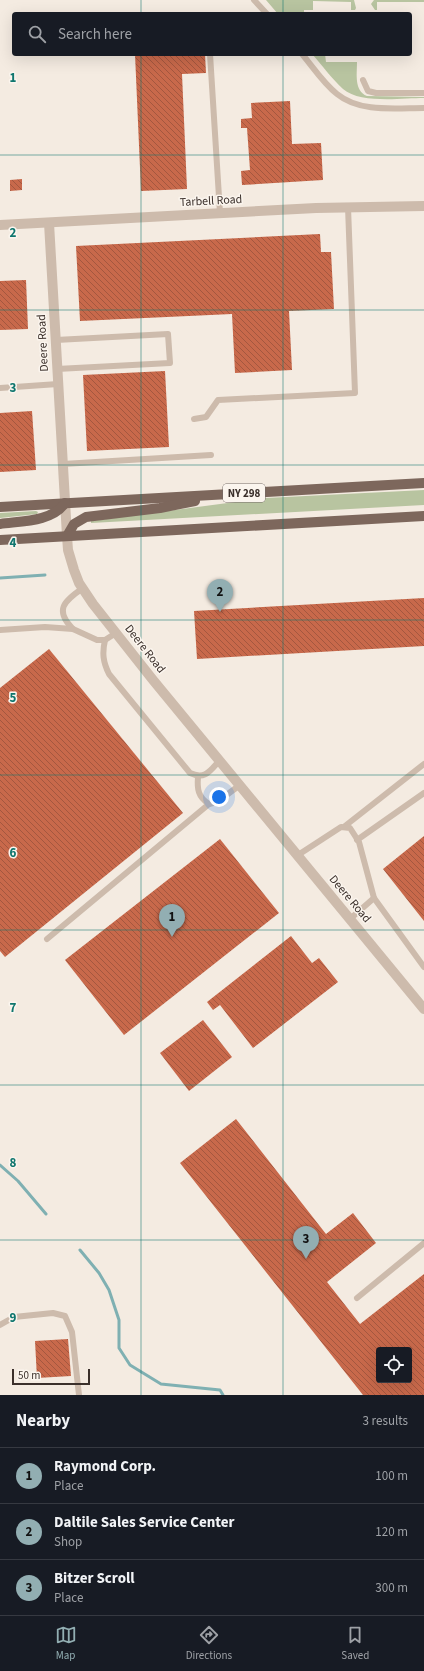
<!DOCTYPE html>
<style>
:root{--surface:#171b24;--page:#242831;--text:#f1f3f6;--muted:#9ea1a6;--line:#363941;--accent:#92aeb2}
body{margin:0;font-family:"Source Sans 3",sans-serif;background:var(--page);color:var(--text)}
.controls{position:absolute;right:12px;bottom:12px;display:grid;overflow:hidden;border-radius:4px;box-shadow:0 4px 16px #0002}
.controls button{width:36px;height:36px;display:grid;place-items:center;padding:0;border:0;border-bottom:1px solid var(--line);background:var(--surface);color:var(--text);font:20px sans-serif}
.scale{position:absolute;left:12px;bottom:10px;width:78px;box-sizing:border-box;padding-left:4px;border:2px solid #3b302b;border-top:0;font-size:11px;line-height:14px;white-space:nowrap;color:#3b302b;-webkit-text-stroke:3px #fbf5ee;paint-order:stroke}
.you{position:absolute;left:219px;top:797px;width:14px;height:14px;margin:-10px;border:3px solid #fff;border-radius:50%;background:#1a73e8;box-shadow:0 0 0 6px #1a73e833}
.badge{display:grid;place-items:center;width:26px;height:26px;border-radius:50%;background:var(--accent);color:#111;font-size:13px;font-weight:700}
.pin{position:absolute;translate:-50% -33px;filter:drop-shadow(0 1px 2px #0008)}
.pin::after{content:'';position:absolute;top:21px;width:14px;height:12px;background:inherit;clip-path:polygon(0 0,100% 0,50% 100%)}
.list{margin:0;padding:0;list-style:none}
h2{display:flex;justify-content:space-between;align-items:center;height:52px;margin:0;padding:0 16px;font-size:17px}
h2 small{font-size:13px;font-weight:400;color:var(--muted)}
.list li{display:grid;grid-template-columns:26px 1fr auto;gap:12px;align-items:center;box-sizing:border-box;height:56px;padding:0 16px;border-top:1px solid var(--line)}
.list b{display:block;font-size:15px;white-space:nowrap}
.list p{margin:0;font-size:13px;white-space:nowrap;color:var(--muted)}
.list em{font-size:13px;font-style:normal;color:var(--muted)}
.icon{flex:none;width:22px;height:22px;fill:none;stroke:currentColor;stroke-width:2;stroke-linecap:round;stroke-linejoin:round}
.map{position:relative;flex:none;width:424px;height:1395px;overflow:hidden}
.search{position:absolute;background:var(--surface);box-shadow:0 4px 16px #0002;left:12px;right:12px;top:12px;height:44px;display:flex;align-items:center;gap:10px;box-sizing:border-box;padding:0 14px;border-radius:4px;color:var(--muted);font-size:15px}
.sheet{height:220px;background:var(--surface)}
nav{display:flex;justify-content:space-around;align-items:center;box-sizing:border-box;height:56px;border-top:1px solid var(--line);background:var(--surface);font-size:11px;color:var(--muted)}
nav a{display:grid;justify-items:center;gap:2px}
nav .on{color:var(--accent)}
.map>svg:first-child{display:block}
.grass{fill:#b8c4a0}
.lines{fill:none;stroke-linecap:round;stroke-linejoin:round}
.stream{stroke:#7fb0b2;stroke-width:3}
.building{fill:url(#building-back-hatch);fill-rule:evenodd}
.lane{stroke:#cdbbac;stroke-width:6}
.street{stroke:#cdbbac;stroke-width:10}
.primary{stroke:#7d675c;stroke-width:10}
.grid{fill:none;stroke:#0f766e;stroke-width:1;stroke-opacity:0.55}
.labels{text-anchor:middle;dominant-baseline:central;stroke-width:3;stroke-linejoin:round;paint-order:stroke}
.shield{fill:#fbf5ee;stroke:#756b66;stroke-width:1}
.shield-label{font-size:11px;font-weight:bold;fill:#3b302b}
.street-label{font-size:12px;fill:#3b302b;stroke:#fbf5ee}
.grid-label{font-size:13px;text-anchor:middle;font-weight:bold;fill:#0f766e;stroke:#fbf5ee;stroke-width:3;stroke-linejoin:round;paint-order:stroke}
</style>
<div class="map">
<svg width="424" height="1395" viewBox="0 0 424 1395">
<defs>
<pattern id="building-back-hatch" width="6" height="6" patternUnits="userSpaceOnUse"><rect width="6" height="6" fill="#c8694b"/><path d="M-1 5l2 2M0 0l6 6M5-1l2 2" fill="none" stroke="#a4573f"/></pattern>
</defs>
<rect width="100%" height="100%" fill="#f4ebe1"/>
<g class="grass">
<path d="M266 0H354L356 8 355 10H351V2L313 1V10H304V14H278Z"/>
<path d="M374 0H424V2H377V10H375L371 4Z"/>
<path d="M312 54H325L326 62H357C357 74 354 91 367 96L424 97V98C402 98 360 104 343 89 332 79 322 65 312 54Z"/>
<path d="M424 490V505L91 523V521L266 498Z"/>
<path d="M36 511 38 512 37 514 0 518V513Z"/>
</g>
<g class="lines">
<g class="stream">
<path d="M0 578 45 575"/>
<path d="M0 1165 18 1181 46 1214"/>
<path d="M80 1250 99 1273 109 1290 119 1320V1348L130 1365 161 1384 220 1390 223 1395"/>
</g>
</g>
<g class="building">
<path d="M135 54H205L206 73 182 74 187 189 141 191Z"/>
<path d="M290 101 292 144 321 143 323 180 242 185 241 171 250 170 247 128H241V119L252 118 251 103Z"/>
<path d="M22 179V190L10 191V180Z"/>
<path d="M320 234 321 252H331L334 309 289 311 292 370 235 373 232 314 80 321 76 246Z"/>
<path d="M26 280 28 329 0 330V281Z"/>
<path d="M165 371 169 447 87 451 83 375Z"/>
<path d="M32 411 36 470 0 472V413Z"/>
<path d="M424 598V646L197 659 194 611Z"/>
<path d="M49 649 183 813 5 957 0 951V688Z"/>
<path d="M424 836V921L383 869Z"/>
<path d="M220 839 279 913 124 1035 65 960Z"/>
<path d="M291 936 312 963 319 958 338 982 253 1048 220 1005 213 1010 207 1002Z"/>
<path d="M203 1020 232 1057 189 1091 160 1053Z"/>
<path d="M236 1119 326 1234 353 1213 376 1243 327 1282 360 1324 424 1274V1395H363L180 1163ZM379 1350H409V1380H379Z"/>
<path d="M68 1339 71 1376 37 1378 35 1341Z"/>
</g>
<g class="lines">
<g class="lane">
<path d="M254 0 267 14"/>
<path d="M210 54 220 213"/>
<path d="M302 54C313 67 323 83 337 94 360 113 396 108 424 108"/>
<path d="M363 80 368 91 376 93H424"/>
<path d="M56 340 168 334 170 363 57 369"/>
<path d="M0 388 58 384"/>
<path d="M194 419 206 417 218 400 355 393 348 207"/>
<path d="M63 464 211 455"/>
<path d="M73 629C54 610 64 601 83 588"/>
<path d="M0 630 45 627 73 629 97 640H105L116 633"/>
<path d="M105 640C102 653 103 662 109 674L190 773C205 780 210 771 219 761"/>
<path d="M198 777C197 789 198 797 209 804L217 802 240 785"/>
<path d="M345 826 424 764"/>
<path d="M357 840 424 793"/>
<path d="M298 855 341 827 350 828 359 842 374 898 424 967"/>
<path d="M350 919 374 898"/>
<path d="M47 939 209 804"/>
<path d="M357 1298 424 1243"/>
<path d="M0 1325 14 1317 53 1313 65 1316 72 1332 79 1395"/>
</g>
<g class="street">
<path d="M49 223 67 536 68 550 74 570 79 583 93 604 153 680 424 1009"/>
<path d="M0 225 316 208 424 206"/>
</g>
<g class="primary">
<path d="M0 507 424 483"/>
<path d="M0 524C21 521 52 522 65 503"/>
<path d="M67 536 74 524 86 517 160 508 195 501"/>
<path d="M0 540 424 516"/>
</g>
</g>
<path class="grid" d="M141 0V14M283 0V14M141 54V1395M283 54V1395M0 155H424M0 310H424M0 465H424M0 620H424M0 775H424M0 930H424M0 1085H424M0 1240H424"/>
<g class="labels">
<rect class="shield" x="223" y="484" width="42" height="18" rx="3"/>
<g class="shield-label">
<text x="244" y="493">NY 298</text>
</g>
<g class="street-label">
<text transform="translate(211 201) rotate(-3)">Tarbell Road</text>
<text transform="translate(43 343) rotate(-93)">Deere Road</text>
<text transform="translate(145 649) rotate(52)">Deere Road</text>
<text transform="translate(350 899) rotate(50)">Deere Road</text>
</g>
</g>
<g class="grid-label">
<text x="13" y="82">1</text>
<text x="13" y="237">2</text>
<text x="13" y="392">3</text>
<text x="13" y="547">4</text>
<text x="13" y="702">5</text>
<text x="13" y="857">6</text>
<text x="13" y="1012">7</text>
<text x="13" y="1167">8</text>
<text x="13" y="1322">9</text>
</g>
</svg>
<div class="controls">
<button><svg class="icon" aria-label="locate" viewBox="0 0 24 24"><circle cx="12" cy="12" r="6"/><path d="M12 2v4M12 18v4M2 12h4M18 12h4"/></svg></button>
</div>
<div class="scale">50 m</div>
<div class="you"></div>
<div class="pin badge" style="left:172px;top:937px">1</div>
<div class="pin badge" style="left:220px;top:612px">2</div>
<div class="pin badge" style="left:306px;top:1259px">3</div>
<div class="search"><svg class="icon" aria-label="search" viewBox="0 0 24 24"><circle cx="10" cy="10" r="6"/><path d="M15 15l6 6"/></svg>Search here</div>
</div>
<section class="sheet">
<h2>Nearby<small>3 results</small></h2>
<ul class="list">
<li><span class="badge">1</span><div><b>Raymond Corp.</b><p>Place</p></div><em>100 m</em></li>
<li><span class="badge">2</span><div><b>Daltile Sales Service Center</b><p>Shop</p></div><em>120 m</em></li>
<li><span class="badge">3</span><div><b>Bitzer Scroll</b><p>Place</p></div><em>300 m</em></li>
</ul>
</section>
<nav>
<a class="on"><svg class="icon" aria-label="map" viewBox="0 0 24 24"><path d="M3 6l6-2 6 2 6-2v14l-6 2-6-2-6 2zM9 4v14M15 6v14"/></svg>Map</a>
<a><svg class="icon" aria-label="directions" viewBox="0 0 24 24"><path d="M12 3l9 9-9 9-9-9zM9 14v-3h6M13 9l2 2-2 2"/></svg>Directions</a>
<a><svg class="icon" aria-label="saved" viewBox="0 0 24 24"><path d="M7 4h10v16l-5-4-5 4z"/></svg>Saved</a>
</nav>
